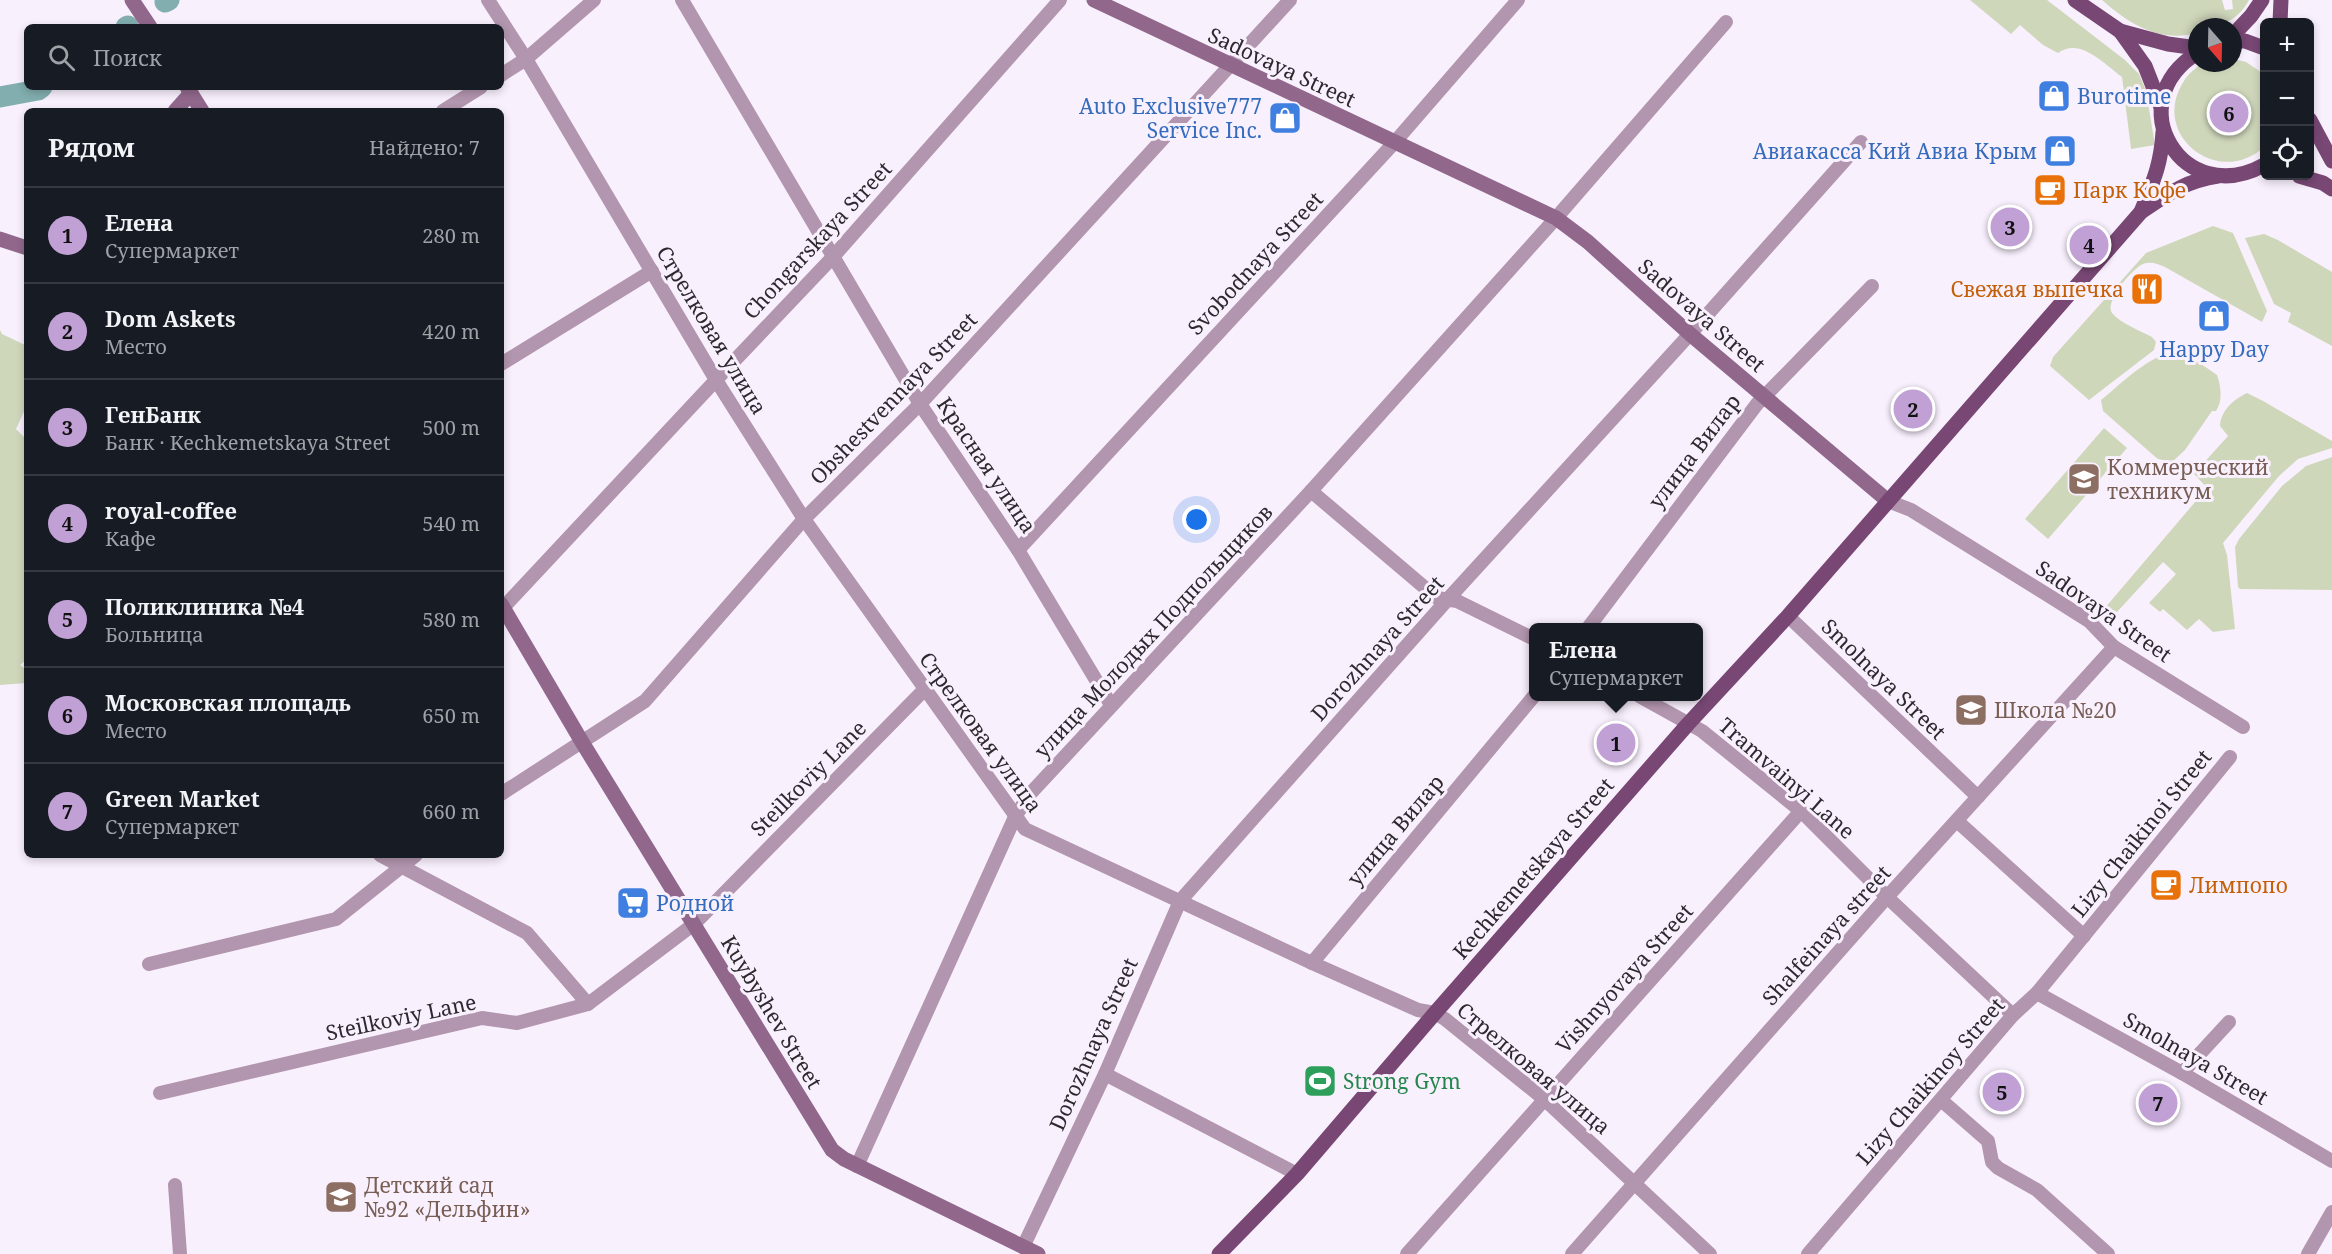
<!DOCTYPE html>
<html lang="ru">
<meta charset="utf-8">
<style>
:root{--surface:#171b24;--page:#20242c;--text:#f1f3f6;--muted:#9ea1a6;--line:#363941;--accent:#c1a0d5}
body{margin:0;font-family:"Noto Serif",serif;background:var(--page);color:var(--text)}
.controls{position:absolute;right:18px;top:18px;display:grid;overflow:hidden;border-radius:9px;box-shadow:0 3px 9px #0003}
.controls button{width:54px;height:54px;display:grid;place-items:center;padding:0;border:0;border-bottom:2px solid var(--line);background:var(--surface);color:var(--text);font:30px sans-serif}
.compass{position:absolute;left:2188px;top:18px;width:54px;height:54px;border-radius:50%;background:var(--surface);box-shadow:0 3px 9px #0003;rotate:160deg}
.you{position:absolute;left:1197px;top:520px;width:21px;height:21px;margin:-15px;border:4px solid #fff;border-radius:50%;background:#1a73e8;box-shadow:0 0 0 9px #1a73e833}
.badge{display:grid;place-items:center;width:39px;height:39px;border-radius:50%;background:var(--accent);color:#111;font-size:20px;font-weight:700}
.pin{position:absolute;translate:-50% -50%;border:3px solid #fff;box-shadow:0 2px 6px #0006}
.popup{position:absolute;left:1529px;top:623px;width:174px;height:78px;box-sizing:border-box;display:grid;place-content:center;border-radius:9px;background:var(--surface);filter:drop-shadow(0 2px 4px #0005);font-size:20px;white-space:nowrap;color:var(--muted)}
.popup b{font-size:22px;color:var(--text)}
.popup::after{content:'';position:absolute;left:50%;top:100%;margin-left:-12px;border:12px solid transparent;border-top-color:var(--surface)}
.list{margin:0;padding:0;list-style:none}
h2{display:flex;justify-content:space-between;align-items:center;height:78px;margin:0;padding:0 24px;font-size:26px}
h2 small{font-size:20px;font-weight:400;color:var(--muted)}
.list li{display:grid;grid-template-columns:39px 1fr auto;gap:18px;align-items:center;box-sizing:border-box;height:96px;padding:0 24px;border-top:2px solid var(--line)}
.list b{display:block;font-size:22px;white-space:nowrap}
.list p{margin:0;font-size:20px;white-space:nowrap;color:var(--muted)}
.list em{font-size:20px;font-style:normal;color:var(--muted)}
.icon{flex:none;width:33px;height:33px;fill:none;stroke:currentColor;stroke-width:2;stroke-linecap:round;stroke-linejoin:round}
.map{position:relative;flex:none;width:2332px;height:1254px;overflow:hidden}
.search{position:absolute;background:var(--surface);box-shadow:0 3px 9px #0003;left:24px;top:24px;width:480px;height:66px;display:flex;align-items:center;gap:15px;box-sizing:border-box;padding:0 21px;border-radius:9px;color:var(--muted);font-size:22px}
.panel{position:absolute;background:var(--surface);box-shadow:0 3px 9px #0003;left:24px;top:108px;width:480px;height:750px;border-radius:9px}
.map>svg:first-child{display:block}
.green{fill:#cfd7bb}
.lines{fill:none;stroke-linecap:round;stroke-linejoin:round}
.river{stroke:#82aeaf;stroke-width:21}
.street{stroke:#b295ae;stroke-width:14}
.secondary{stroke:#91688c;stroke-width:15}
.primary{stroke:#784774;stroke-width:15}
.labels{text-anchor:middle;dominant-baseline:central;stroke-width:6;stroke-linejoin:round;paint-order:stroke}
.street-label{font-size:21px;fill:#2d292e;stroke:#f9f0fd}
.shop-label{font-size:21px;fill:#366cbe;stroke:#f9f0fd;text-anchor:start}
.food-label{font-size:21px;fill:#c56008;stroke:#f9f0fd;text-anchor:start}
.education-label{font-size:21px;fill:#785e54;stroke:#f9f0fd;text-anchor:start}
.leisure-label{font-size:21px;fill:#27864d;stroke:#f9f0fd;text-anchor:start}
</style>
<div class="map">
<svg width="2332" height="1254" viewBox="0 0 2332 1254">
<rect width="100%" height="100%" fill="#f9f0fd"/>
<g class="green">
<path d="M1970 0H2047L2125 60 2139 74 2146 91 2155 145 2131 149 2122 77C2104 64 2080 37 2058 53L2043 45 2020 25 2011 34Z"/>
<path d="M2102 0H2222L2225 10 2233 9 2232 0H2249C2237 22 2220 27 2197 27V33C2160 43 2129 24 2102 0Z"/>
<path d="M2233 59 2246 62 2264 74V147C2218 189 2149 134 2184 81 2188 74 2197 66 2205 63 2213 61 2225 63 2233 63Z"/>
<path d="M2213 226 2233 233 2267 311 2262 322 2165 267C2158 264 2150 261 2143 264 2132 269 2104 302 2112 313 2120 323 2141 331 2152 337L2156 342 2154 350 2089 400 2050 366 2053 357 2146 253Z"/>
<path d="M2264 234 2278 240 2332 272V346L2288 322 2291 313 2274 304 2245 238Z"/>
<path d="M0 330 2 334 27 346V405L16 429 27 440V659L20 665 27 670V683L0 685Z"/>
<path d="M2168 353C2186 353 2203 365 2217 375 2221 386 2223 401 2216 411H2212L2185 450 2172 462 2158 459 2152 454 2103 411 2101 400C2121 384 2143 361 2168 353Z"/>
<path d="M2247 393 2263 401 2332 441V448L2298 459 2279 476 2223 543 2227 555 2235 629 2213 632 2199 619 2187 630 2163 609 2160 612 2149 603 2176 574 2163 562 2117 612 2104 609 2207 488 2188 467 2192 460 2200 467 2228 436 2220 426C2221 410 2233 400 2247 393Z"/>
<path d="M2104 428 2127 448 2048 539 2025 519Z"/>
<path d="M2332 457V590L2240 589 2238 587 2235 547 2239 539 2282 486 2306 466Z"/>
</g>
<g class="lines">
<g class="river">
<path d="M165 2 169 0"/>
<path d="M126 27 128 26"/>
<path d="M0 97 38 90 42 87"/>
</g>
<g class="street">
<path d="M488 0 526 59 716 380 804 519 1025 829 1312 963 1418 1010 1435 1013 1445 1019 1544 1099 1710 1254"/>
<path d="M682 0 920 404 1018 550 1111 705"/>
<path d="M501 75 526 59 594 0"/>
<path d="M443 111 481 87"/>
<path d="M501 364 652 271"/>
<path d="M1311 491 1437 598 1457 601 1534 639"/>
<path d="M1888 501 1911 510 2051 597 2089 621 2114 647 2243 727"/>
<path d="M1018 550 1394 143 1518 0"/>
<path d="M501 610 716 380 832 258 1060 0"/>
<path d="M1788 616 1978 797"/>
<path d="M1588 628 1757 404 1872 286"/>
<path d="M1639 696 1702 731 1801 811 1887 897 2013 1015"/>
<path d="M501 794 645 701 804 519 920 404 1290 0"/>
<path d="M1957 821 2084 936"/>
<path d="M380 855 527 933 588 1004"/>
<path d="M1312 963 1534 696"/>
<path d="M149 964 336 919 416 855"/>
<path d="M2037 993 2182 1073 2332 1161"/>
<path d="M2182 1073 2229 1022"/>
<path d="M1105 1074 1297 1174"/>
<path d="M160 1093 482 1018 517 1023 588 1004 694 924 924 690"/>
<path d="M1941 1100 1988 1141 1992 1162 1998 1168 2037 1190 2108 1254"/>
<path d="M857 1166 1015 817 1029 795 1311 491 1556 218 1726 22"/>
<path d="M175 1185 180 1254"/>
<path d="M1023 1247 1105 1074 1180 901 1448 599 1690 334 1861 142"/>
<path d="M1407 1254 1801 811"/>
<path d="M1572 1254 1887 897 2114 647"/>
<path d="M1808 1254 2013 1015 2037 993 2230 757"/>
<path d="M2308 1254 2332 1212"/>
</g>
<g class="secondary">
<path d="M132 0 150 27"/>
<path d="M1094 0 1556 218 1588 242 1690 334 1888 501"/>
<path d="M187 87 202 111"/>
<path d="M175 111 191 93"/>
<path d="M0 239 27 248"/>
<path d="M501 604 582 742 832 1150 844 1159 1038 1254"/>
</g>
<g class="primary">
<path d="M2075 0 2120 31 2168 44 2197 48"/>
<path d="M2280 22 2281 0"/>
<path d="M2120 31 2145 66 2161 107"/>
<path d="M2233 35 2251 16 2262 0"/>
<path d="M2233 41H2245L2264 48"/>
<path d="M2197 53C2118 103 2183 210 2264 165"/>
<path d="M2310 120 2332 161"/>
<path d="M2299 176 2323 183 2332 189"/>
<path d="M2141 212C2153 182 2161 165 2163 132"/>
<path d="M1219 1254 1297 1174 1435 1013 1688 724 1788 616 2141 212C2168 194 2185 181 2218 176"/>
</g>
</g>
<defs>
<g id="shop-square" transform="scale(1.725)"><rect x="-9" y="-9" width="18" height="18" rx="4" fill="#3f7fe0" stroke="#f9f0fd"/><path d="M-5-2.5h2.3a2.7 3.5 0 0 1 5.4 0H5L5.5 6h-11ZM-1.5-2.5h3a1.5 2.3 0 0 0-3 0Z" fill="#fff"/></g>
<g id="cafe-square" transform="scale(1.725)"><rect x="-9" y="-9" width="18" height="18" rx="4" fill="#e8710a" stroke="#f9f0fd"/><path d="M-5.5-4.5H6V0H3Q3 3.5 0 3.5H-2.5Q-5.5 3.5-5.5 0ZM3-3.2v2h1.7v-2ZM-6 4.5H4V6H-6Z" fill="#fff"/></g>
<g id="restaurant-square" transform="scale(1.725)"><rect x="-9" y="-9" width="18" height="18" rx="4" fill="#e8710a" stroke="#f9f0fd"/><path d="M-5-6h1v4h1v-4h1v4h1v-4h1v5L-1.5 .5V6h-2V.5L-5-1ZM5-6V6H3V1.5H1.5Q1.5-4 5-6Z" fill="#fff"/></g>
<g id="university-square" transform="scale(1.725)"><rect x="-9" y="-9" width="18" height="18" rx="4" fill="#8d6e63" stroke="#f9f0fd"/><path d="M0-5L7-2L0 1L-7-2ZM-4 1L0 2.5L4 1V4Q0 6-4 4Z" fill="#fff"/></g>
<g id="school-square" transform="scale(1.725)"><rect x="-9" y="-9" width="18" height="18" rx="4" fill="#8d6e63" stroke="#f9f0fd"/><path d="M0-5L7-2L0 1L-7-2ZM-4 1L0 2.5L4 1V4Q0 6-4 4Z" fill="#fff"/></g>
<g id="supermarket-square" transform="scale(1.725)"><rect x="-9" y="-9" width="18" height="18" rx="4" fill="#3f7fe0" stroke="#f9f0fd"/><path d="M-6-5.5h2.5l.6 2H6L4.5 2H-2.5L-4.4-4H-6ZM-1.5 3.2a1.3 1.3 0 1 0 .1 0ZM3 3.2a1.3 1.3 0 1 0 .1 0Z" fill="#fff"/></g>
<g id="stadium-square" transform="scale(1.725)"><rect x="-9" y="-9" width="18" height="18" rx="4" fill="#2e9e5b" stroke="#f9f0fd"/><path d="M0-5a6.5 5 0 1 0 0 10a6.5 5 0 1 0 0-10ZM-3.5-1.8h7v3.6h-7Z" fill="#fff"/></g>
</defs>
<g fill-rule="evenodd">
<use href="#shop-square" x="2054" y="96"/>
<use href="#shop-square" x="1285" y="118"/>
<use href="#shop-square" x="2060" y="151"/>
<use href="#cafe-square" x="2050" y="190"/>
<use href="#restaurant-square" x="2147" y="289"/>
<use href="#shop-square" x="2214" y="316"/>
<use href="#university-square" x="2084" y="479"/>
<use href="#school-square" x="1971" y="710"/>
<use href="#cafe-square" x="2166" y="885"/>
<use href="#supermarket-square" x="633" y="903"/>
<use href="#stadium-square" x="1320" y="1081"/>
<use href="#school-square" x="341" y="1197"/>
</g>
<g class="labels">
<g class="street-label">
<text transform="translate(1282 67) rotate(25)">Sadovaya Street</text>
<text transform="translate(817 240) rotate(-47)">Chongarskaya Street</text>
<text transform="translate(1255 263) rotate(-47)">Svobodnaya Street</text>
<text transform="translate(1702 315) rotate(41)">Sadovaya Street</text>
<text transform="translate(712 330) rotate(59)">Стрелковая улица</text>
<text transform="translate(893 398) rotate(-46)">Obshestvennaya Street</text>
<text transform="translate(1694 451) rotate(-53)">улица Вилар</text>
<text transform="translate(987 465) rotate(56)">Красная улица</text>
<text transform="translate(2104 611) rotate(35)">Sadovaya Street</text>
<text transform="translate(1153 631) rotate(-47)">улица Молодых Подпольщиков</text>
<text transform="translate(1377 648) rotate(-48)">Dorozhnaya Street</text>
<text transform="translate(1884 679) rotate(44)">Smolnaya Street</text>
<text transform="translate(981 732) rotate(54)">Стрелковая улица</text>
<text transform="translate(808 778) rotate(-45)">Steilkoviy Lane</text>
<text transform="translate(1787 778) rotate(41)">Tramvainyi Lane</text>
<text transform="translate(1395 830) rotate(-50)">улица Вилар</text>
<text transform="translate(2141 833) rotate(-51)">Lizy Chaikinoi Street</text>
<text transform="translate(1533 868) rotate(-49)">Kechkemetskaya Street</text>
<text transform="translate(1826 935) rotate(-48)">Shalfeinaya street</text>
<text transform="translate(1624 978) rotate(-48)">Vishnyovaya Street</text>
<text transform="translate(772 1012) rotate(59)">Kuybyshev Street</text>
<text transform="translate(401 1017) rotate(-12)">Steilkoviy Lane</text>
<text transform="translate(1093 1044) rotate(-66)">Dorozhnaya Street</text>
<text transform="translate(2196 1058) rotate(30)">Smolnaya Street</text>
<text transform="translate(1534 1068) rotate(40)">Стрелковая улица</text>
<text transform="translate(1930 1081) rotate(-49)">Lizy Chaikinoy Street</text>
</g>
<g class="shop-label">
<text x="2077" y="96">Burotime</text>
<text x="1262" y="106" text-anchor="end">Auto Exclusive777<tspan x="1262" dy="24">Service Inc.</tspan></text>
<text x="2037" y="151" text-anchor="end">Авиакасса Кий Авиа Крым</text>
<text x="2214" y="349" text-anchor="middle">Happy Day</text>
<text x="656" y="903">Родной</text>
</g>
<g class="food-label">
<text x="2073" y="190">Парк Кофе</text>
<text x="2124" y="289" text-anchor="end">Свежая выпечка</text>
<text x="2189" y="885">Лимпопо</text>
</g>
<g class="education-label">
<text x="2107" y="467">Коммерческий<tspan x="2107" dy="24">техникум</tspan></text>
<text x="1994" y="710">Школа №20</text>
<text x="364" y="1185">Детский сад<tspan x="364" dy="24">№92 «Дельфин»</tspan></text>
</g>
<g class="leisure-label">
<text x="1343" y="1081">Strong Gym</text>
</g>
</g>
</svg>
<div class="controls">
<button>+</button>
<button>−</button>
<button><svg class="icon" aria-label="locate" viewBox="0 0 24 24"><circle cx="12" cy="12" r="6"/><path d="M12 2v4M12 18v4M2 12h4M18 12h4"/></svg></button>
</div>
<svg class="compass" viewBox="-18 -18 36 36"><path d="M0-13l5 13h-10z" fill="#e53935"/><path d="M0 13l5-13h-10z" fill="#9ea1a6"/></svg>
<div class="you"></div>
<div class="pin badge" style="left:1616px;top:743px">1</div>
<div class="popup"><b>Елена</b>Супермаркет</div>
<div class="pin badge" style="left:1913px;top:409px">2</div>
<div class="pin badge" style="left:2010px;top:227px">3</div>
<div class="pin badge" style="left:2089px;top:245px">4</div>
<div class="pin badge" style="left:2002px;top:1092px">5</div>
<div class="pin badge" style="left:2229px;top:113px">6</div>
<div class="pin badge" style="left:2158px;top:1103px">7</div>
<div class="search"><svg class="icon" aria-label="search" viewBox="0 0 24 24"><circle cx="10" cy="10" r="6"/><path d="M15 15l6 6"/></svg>Поиск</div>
<section class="panel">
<h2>Рядом<small>Найдено: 7</small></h2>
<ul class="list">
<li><span class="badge">1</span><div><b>Елена</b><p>Супермаркет</p></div><em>280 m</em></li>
<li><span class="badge">2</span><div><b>Dom Askets</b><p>Место</p></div><em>420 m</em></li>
<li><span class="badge">3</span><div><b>ГенБанк</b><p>Банк · Kechkemetskaya Street</p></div><em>500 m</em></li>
<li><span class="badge">4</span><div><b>royal-coffee</b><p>Кафе</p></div><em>540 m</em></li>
<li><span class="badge">5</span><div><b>Поликлиника №4</b><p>Больница</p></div><em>580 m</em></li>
<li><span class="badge">6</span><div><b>Московская площадь</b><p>Место</p></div><em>650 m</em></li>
<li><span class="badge">7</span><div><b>Green Market</b><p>Супермаркет</p></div><em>660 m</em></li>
</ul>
</section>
</div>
